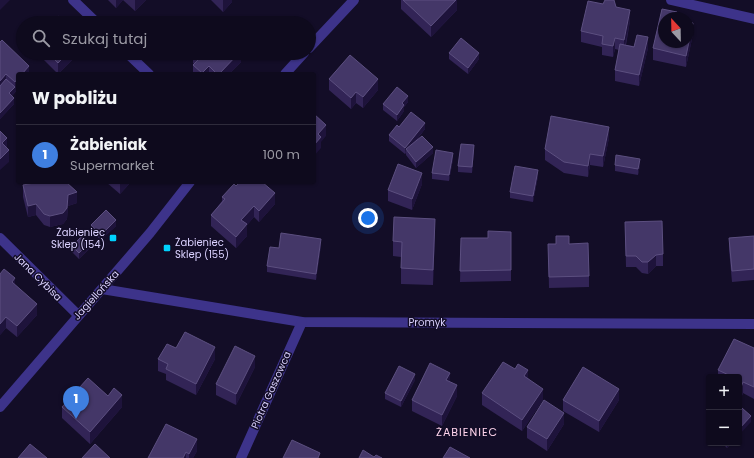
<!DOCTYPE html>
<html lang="pl">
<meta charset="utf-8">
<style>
:root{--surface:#0e0a1d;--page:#1c182a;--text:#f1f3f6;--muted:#9b9aa4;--line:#2e2b3b;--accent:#0f766e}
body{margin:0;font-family:Poppins,sans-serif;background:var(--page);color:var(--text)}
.controls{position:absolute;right:12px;bottom:12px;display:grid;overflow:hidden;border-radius:4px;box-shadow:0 1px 3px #0004}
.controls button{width:36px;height:36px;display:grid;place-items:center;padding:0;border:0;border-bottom:1px solid var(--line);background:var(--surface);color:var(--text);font:20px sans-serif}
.compass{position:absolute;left:658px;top:12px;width:36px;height:36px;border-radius:50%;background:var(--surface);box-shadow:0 1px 3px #0004;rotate:338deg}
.you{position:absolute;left:368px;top:218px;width:14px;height:14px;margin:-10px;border:3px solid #fff;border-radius:50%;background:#1a73e8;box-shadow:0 0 0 6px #1a73e833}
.badge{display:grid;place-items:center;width:26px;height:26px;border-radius:50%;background:var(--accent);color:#fff;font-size:13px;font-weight:700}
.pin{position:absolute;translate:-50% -33px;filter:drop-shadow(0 1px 2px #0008)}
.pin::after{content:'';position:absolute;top:21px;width:14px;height:12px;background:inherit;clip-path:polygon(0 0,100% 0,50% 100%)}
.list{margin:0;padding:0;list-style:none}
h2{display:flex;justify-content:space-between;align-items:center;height:52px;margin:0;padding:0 16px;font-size:17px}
h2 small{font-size:13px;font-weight:400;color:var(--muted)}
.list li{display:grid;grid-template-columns:26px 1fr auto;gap:12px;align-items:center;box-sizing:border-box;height:60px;padding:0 16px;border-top:1px solid var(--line)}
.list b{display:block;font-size:15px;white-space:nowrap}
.list p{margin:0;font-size:13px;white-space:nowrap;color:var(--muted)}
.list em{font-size:13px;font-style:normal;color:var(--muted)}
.icon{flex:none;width:22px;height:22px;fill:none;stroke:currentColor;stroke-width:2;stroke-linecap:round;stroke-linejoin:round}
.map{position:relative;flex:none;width:754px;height:458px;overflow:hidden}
.search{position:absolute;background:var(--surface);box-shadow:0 1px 3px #0004;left:16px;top:16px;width:300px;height:44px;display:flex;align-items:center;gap:10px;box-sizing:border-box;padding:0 14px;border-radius:22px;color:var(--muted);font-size:15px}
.panel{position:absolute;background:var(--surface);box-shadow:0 1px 3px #0004;left:16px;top:72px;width:300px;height:112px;border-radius:4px}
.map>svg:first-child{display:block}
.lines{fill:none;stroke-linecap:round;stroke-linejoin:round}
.minor{stroke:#3d338a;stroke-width:10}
.wall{fill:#322456}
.shaded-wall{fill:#1e133b}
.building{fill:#443768;stroke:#5c4f80}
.poi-dot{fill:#00d1fd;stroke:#130d27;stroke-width:1.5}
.labels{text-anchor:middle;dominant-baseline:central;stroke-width:3;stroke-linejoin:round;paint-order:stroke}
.poi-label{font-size:10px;fill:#dbd2ff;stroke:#130d27;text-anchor:end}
.street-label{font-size:10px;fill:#dbd2ff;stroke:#130d27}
.neighbourhood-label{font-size:11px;letter-spacing:1px;fill:#ffd4ec;stroke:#130d27}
</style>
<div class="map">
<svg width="754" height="458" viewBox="0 0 754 458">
<rect width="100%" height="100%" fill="#130d27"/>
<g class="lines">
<g class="minor">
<path d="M73 0 97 23"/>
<path d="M671 0 754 19"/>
<path d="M309 48 354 0"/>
<path d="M127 53 149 74"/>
<path d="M285 74 304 53"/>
<path d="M0 238 78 315"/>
<path d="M102 289 302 322 754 324"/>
<path d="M0 407 150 233 190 182"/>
<path d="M241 458 302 322"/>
</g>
</g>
<g class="wall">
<path d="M108 0H123L116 8Z"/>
<path d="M123 0H146L135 11Z"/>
<path d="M211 0H232V2L223 12Z"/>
<path d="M401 0H457V10L431 37 401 9Z"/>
<path d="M616 7 630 21 626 45 648 48 639 86 615 81V70L619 50 615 49 613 57 602 55V47L581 42V31Z"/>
<path d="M662 9 677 12V18H664V42H688V22L693 23V34L686 67 653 60V48Z"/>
<path d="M0 42 29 74 18 89 12 96 14 104 0 119Z"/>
<path d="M37 53H79L58 74Z"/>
<path d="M193 53H241V62L229 74H193V65L194 64 193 63Z"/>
<path d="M449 53 479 59 468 74 449 59Z"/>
<path d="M329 79 378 90 363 108 356 103 351 109 329 90Z"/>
<path d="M408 102 404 107V111L397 121 383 110V104Z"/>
<path d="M399 127 425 129 415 142 433 153 416 168 406 155V153L405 154 389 141V135Z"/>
<path d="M609 138 603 167 590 165 588 177 564 173 545 160V149Z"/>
<path d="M474 151 472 173 458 172V166Z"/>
<path d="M453 159 449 181 432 179V173Z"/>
<path d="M615 165H640L638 175 615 171Z"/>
<path d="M538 176 533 202 510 198V192Z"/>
<path d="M33 182H66L77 203 68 206 67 219 63 224 50 227 44 225 36 215 28 217 23 197V185L33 183Z"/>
<path d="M106 182H131L120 194Z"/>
<path d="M422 184 412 210 388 201V190Z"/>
<path d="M236 186 275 204 259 222 254 217 247 225V236L236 248 211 226V215L222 201V197Z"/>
<path d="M625 222 663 254V266H656L648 274 642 273 636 267H626Z"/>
<path d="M91 225 116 226 101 240 91 231Z"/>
<path d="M511 232V281L460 282 461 238H488Z"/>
<path d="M435 234 433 285 401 284V257L393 256V241Z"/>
<path d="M754 236V280L732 282 729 249V238Z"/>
<path d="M548 244 589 276V287L549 288Z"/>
<path d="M321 245 316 280 267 272V266L279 248Z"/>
<path d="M72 246 89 249 79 259 72 252Z"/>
<path d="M15 285 37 315 17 337 6 328 0 335Z"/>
<path d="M176 348 215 359 196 395 166 380V374L158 371V359Z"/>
<path d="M754 348V399L743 393 740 401H739V377H718V370Z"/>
<path d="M255 367 236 405 216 395V384Z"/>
<path d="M528 378 543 400 522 431 482 405V393Z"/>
<path d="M415 380 401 407 385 399V393Z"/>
<path d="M450 382 457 396 442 426 412 411V400Z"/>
<path d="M108 396 122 407 90 444 62 418V407Z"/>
<path d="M563 400H619L599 432 563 411Z"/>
<path d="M564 424 547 451 527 438V427Z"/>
<path d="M722 443H732L727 448Z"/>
<path d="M197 451 193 458H148Z"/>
</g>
<g class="shaded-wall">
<path d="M0 0H10L0 10Z"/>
<path d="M116 0H123L116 8Z"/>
<path d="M135 0H146L135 11Z"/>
<path d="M223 0H232V2L223 12Z"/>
<path d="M452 0H457V10L431 37V26Z"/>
<path d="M630 10V21L624 51V40Z"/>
<path d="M693 23V34L686 67V56Z"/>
<path d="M648 37V48L639 86V75Z"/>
<path d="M615 38V49L613 57V46Z"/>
<path d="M68 53H79L58 74V63Z"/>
<path d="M239 53H241V62L229 74H219Z"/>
<path d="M479 53V59L468 74V68Z"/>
<path d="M29 66V74H22Z"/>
<path d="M209 66V74H202V73Z"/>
<path d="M6 74V85L0 92V81Z"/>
<path d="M18 78V89L9 99V93L15 87V82Z"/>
<path d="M378 79V90L363 108V97Z"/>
<path d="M356 92V103L351 109V98Z"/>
<path d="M408 96V102L404 107V111L397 121V115L402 103Z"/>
<path d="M14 98V104L0 119V113Z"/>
<path d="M425 123V129L407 151 406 149 405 154V148Z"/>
<path d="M326 125V136L321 142V148L314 156V145L318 134Z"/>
<path d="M609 127V138L603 167V156Z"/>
<path d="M7 138V149L2 143Z"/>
<path d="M474 145V151L472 173V167Z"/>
<path d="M433 147V153L416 168V162Z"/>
<path d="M9 150V162L0 170V159Z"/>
<path d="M453 153V159L449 181V175Z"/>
<path d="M590 154V165L588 177V166Z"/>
<path d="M640 159V165L638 175V169Z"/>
<path d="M538 170V176L533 202V196Z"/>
<path d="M422 173V184L412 210V199Z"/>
<path d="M121 182H131L120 194V183Z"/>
<path d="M77 192V203L68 206 67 219 63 224 50 227V216L68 195Z"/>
<path d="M275 193V204L259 222V211Z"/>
<path d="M36 204V215L28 217V206Z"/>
<path d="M254 206V217L247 225V236L236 248V237L241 220Z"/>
<path d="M435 219V234L433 285V270Z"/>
<path d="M116 220V226L101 240V235Z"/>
<path d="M321 239V245L316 280V274Z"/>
<path d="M89 243V249L79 259V253Z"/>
<path d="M656 255V266L648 274V262Z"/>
<path d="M15 278V289L12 282Z"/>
<path d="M37 304V315L17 337V326Z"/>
<path d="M6 317V328L0 335V324Z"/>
<path d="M215 347V359L196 395V384Z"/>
<path d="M255 356V367L236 405V394Z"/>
<path d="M528 370V382L524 376Z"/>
<path d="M450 373V384L446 380Z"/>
<path d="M415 374V380L401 407V401Z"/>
<path d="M743 382V393L740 401V390Z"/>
<path d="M457 385V396L442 426V415Z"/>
<path d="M543 389V400L522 431V420Z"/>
<path d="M619 389V400L599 432V421Z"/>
<path d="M122 395V407L90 444V432Z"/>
<path d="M564 413V424L547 451V439Z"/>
<path d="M751 416V422L739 435V429Z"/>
<path d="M197 439V451L193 458H189V454Z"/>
<path d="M727 443H732L727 448Z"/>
<path d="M186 452V458H183Z"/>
</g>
<g class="building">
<path d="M403 0H456L431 26Z"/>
<path d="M605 0H614L616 7 630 10 624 40 615 38 613 46 602 44 603 36 581 31 588 1 603 4Z"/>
<path d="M662 9 677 12 675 18H664V42H688V22L693 23 686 56 653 48Z"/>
<path d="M59 16 66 23H51Z"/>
<path d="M637 35 648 37 639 75 615 70 620 44 634 47Z"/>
<path d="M461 38 479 53 468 68 449 53Z"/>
<path d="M2 40 29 66 22 74H18V78L15 82 6 74 0 81V42Z"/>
<path d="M48 53H68L58 63Z"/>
<path d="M195 53H239L219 74H217L209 66 202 73 193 65 200 58Z"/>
<path d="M350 55 378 79 363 97 356 92 351 98 329 79Z"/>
<path d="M6 79 15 87 9 93 14 98 0 113V86Z"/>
<path d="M397 87 408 96 402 103 404 105 397 115 383 104Z"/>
<path d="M411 112 425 123 405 148 389 135 397 125 399 127Z"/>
<path d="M314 114 326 125 318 134 321 137 314 145Z"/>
<path d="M551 116 609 127 603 156 590 154 588 166 564 162 545 149Z"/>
<path d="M0 131 7 138 2 143 9 150 0 159Z"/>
<path d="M422 136 433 147 416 162 406 149Z"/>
<path d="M461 144 474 145 472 167 458 166Z"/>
<path d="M436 150 453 153 449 175 432 173Z"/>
<path d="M616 155 640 159 638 169 615 165Z"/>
<path d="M398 164 422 173 412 199 388 190Z"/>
<path d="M515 166 538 170 533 196 510 192Z"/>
<path d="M34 182H66L77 192 68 195 67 208 63 213 50 216 44 214 36 204 28 206 23 185 34 183Z"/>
<path d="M240 182H262L275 193 259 211 254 206 241 220 247 224 236 237 211 215 225 199 222 197 234 184 236 186Z"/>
<path d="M106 210 116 220 101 235 91 225Z"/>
<path d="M394 217 435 219 433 270 401 268 402 242 393 241Z"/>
<path d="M662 221 663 254 656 255 648 262H642L636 256H626L625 222Z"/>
<path d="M488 231 511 232V270L460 271 461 238H488Z"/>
<path d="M281 233 321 239 316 274 267 266 270 247 279 248Z"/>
<path d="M82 236 89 243 79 253 72 246Z"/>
<path d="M556 236H569V244L588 243 589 276 549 277 548 244H556Z"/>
<path d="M754 236V269L732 271 729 238Z"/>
<path d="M4 269 15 278 12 282 37 304 17 326 6 317 0 324V274Z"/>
<path d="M185 332 215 347 196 384 166 369 168 364 158 359 167 344 176 348Z"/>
<path d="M734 339 754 348V387L743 382 740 390 739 389V377H733L718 370Z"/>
<path d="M235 346 255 356 236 394 216 384Z"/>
<path d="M503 362 515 369 518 364 528 370 524 376 543 389 522 420 482 393Z"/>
<path d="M430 363 450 373 446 380 457 385 442 415 412 400Z"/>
<path d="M399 366 415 374 401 401 385 393Z"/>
<path d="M583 367 619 389 599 421 563 400Z"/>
<path d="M88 378 108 396 114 388 122 395 90 432 62 407Z"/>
<path d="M544 400 564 413 547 439 527 427Z"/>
<path d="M742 408 751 416 739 429V411Z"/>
<path d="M166 424 197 439 189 454 186 452 183 458H148Z"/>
<path d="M292 440 320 453 318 458H283Z"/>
<path d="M30 444 47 458H18Z"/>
<path d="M95 444 110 458H82Z"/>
<path d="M450 447 470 458H443Z"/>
<path d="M363 450 374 457 376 455 382 458H359Z"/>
</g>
<g class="poi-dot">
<rect x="109" y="234" width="8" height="8" rx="2"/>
<rect x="163" y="244" width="8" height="8" rx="2"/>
</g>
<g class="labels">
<g class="poi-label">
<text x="105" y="232">Żabieniec<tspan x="105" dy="12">Sklep (154)</tspan></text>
<text x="175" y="242" text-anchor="start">Żabieniec<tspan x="175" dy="12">Sklep (155)</tspan></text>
</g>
<g class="street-label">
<text transform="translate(38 277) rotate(45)">Jana Cybisa</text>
<text transform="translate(96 295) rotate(-48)">Jagiellońska</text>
<text x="427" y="322">Promyk</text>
<text transform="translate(271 390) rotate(-66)">Piotra Gaszowca</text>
</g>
<g class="neighbourhood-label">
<text x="467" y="432">ŻABIENIEC</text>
</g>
</g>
</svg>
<div class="controls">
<button>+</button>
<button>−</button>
</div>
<svg class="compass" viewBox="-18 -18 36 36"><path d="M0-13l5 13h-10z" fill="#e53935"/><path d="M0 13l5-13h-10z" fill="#9b9aa4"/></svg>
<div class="you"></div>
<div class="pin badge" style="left:76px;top:419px;background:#3f7fe0">1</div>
<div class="search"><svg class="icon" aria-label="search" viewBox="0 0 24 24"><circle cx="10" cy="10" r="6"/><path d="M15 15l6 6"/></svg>Szukaj tutaj</div>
<section class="panel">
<h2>W pobliżu<small></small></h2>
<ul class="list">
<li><span class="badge" style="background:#3f7fe0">1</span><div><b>Żabieniak</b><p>Supermarket</p></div><em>100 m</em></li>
</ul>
</section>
</div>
